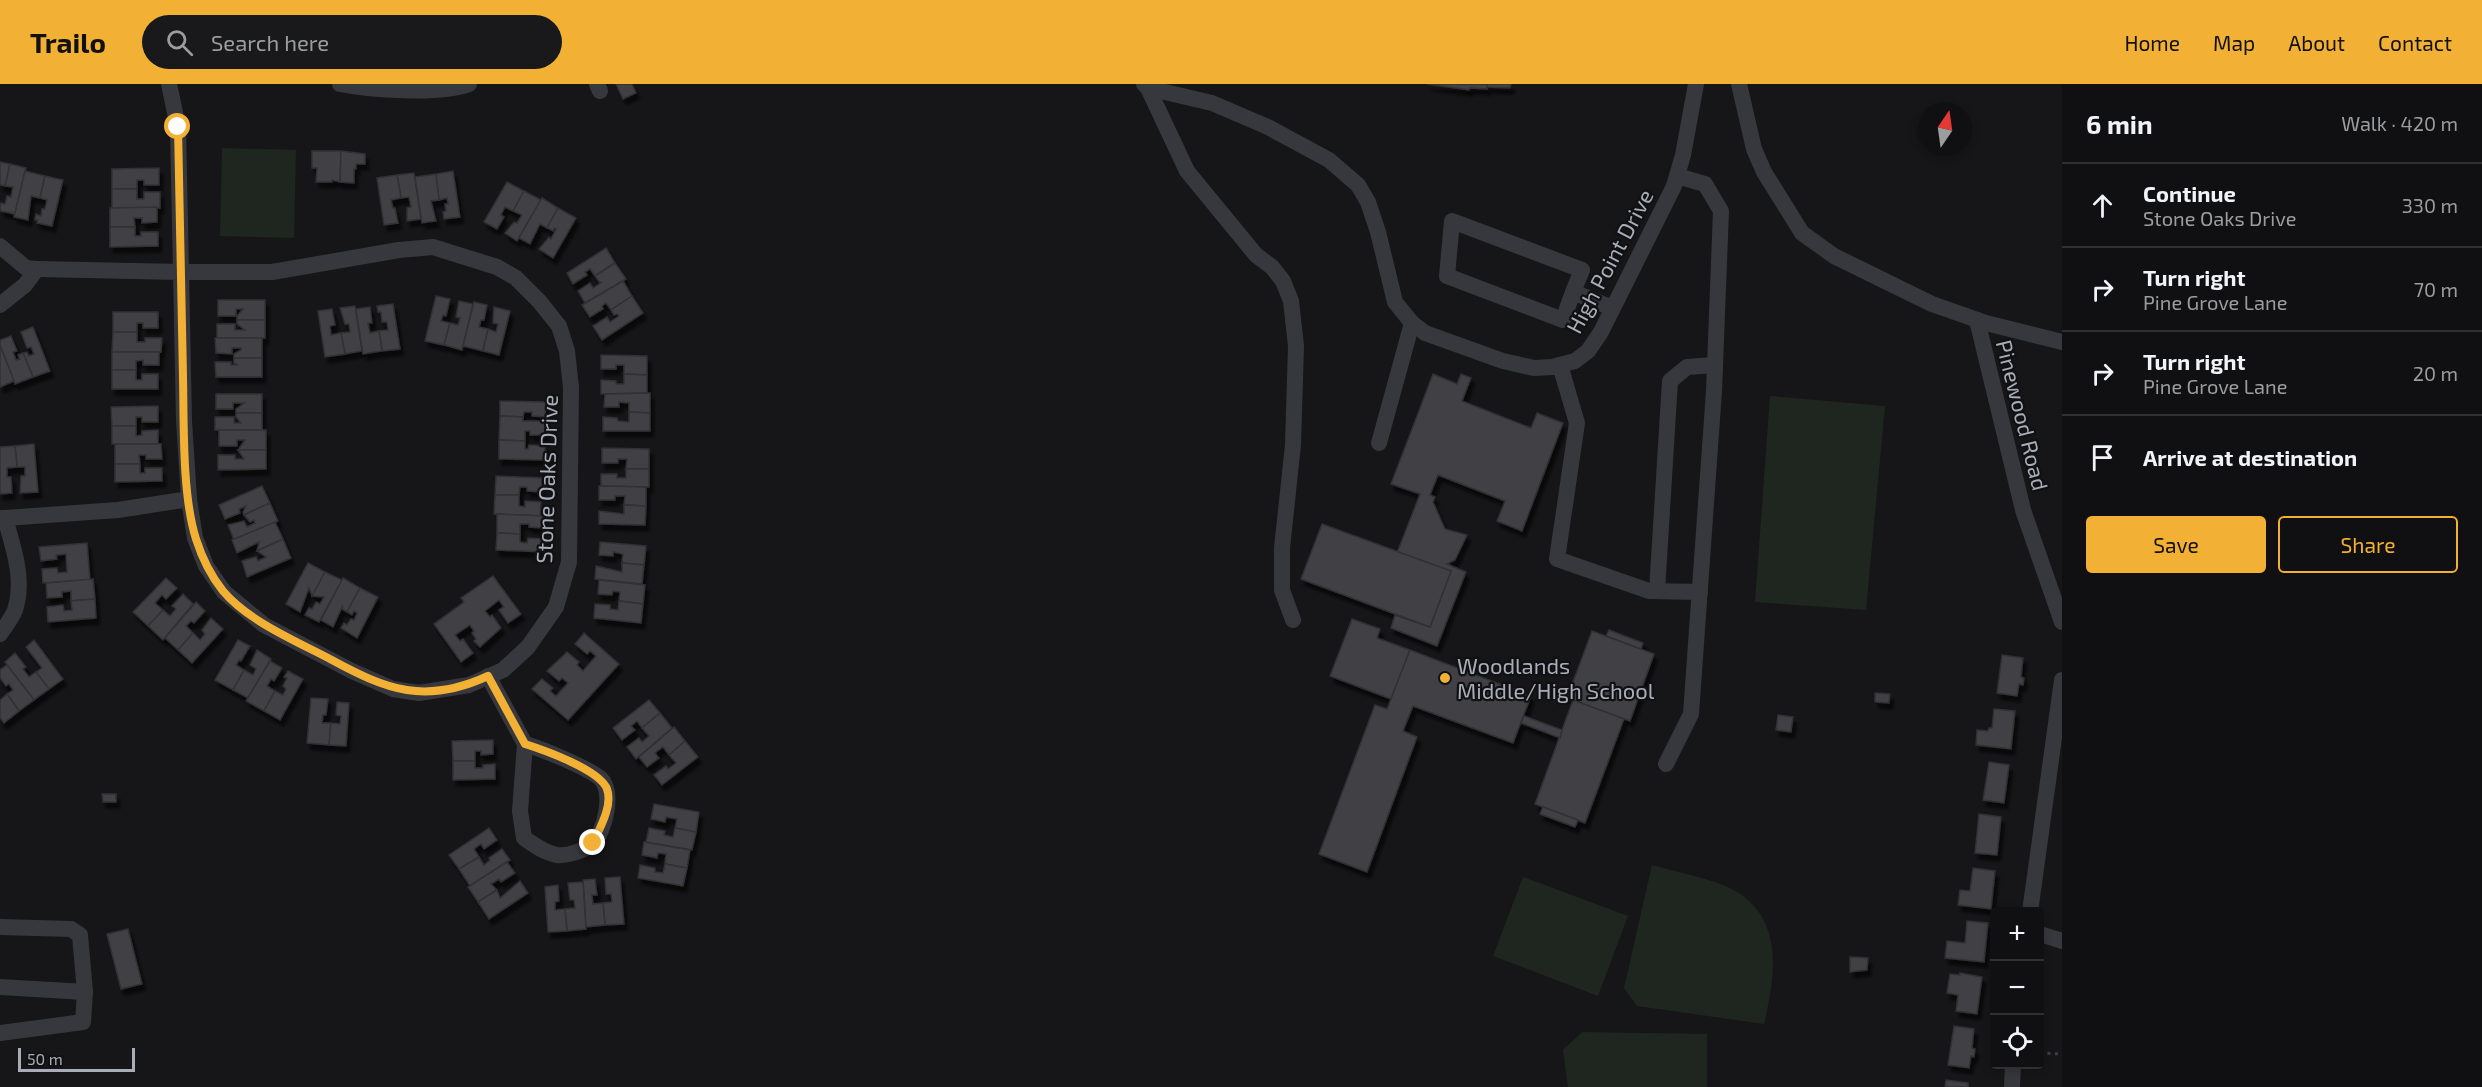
<!DOCTYPE html>
<meta charset="utf-8">
<style>
:root{--surface:#101012;--page:#19191b;--text:#f1f3f6;--muted:#9c9d9f;--line:#303032;--accent:#f2b134}
body{margin:0;font-family:"Exo 2",sans-serif;background:var(--page);color:var(--text)}
.controls{position:absolute;right:18px;bottom:18px;display:grid;overflow:hidden;border-radius:6px;box-shadow:0 3px 9px #0003}
.controls button{width:54px;height:54px;display:grid;place-items:center;padding:0;border:0;border-bottom:2px solid var(--line);background:var(--surface);color:var(--text);font:30px sans-serif}
.compass{position:absolute;left:1918px;top:18px;width:54px;height:54px;border-radius:50%;background:var(--surface);box-shadow:0 3px 9px #0003;rotate:13deg}
.scale{position:absolute;left:18px;bottom:15px;width:117px;box-sizing:border-box;padding-left:6px;border:3px solid #a8adb8;border-top:0;font-size:16px;line-height:21px;white-space:nowrap;color:#a8adb8;-webkit-text-stroke:4px #111113;paint-order:stroke}
.stop{position:absolute;width:18px;height:18px;margin:-14px;border:4px solid #f2b134;border-radius:50%;background:#fff}
.stop.end{background:#f2b134;border-color:#fff;box-shadow:0 2px 6px #0008}
.list{margin:0;padding:0;list-style:none}
h2{display:flex;justify-content:space-between;align-items:center;height:78px;margin:0;padding:0 24px;font-size:26px}
h2 small{font-size:20px;font-weight:400;color:var(--muted)}
.list li{display:grid;grid-template-columns:39px 1fr auto;gap:18px;align-items:center;box-sizing:border-box;height:84px;padding:0 24px;border-top:2px solid var(--line)}
.list b{display:block;font-size:22px;white-space:nowrap}
.list p{margin:0;font-size:20px;white-space:nowrap;color:var(--muted)}
.list em{font-size:20px;font-style:normal;color:var(--muted)}
.actions{display:flex;gap:12px;padding:18px 24px}
.actions a{flex:1;padding:14px 0;border:2px solid var(--accent);border-radius:6px;text-align:center;font-size:21px;color:var(--accent)}
.actions .main{background:var(--accent);color:#111}
.icon{flex:none;width:33px;height:33px;fill:none;stroke:currentColor;stroke-width:2;stroke-linecap:round;stroke-linejoin:round}
.map{position:relative;flex:none;width:2062px;height:1003px;overflow:hidden}
header{display:flex;align-items:center;gap:36px;box-sizing:border-box;height:84px;padding:0 30px;background:var(--accent);color:#111}
header strong{font-size:28px}
nav{display:flex;gap:33px;margin-inline-start:auto;font-size:21px}
.search{width:420px;height:54px;background:var(--page);display:flex;align-items:center;gap:15px;box-sizing:border-box;padding:0 21px;border-radius:33px;color:var(--muted);font-size:22px}
main{display:flex}
aside{flex:1;background:var(--surface)}
.map>svg:first-child{display:block}
.green{fill:#1e261f}
.building{fill:#404145;stroke:#303034;stroke-width:1.5;filter:url(#shadow)}
.lines{fill:none;stroke-linecap:round;stroke-linejoin:round}
.path{stroke:#3d3f44;stroke-width:3;stroke-dasharray:3 4.5;stroke-linecap:butt}
.minor{stroke:#37383d;stroke-width:16}
.route{stroke:#f2b134;stroke-width:8}
.poi-dot{fill:#f2b134;stroke:#111113;stroke-width:2}
.labels{text-anchor:middle;dominant-baseline:central;stroke-width:4.5;stroke-linejoin:round;paint-order:stroke}
.street-label{font-size:22px;fill:#a8adb8;stroke:#111113}
.poi-label{font-size:22px;fill:#a8adb8;stroke:#111113;text-anchor:start}
</style>
<header>
<strong>Trailo</strong>
<div class="search"><svg class="icon" aria-label="search" viewBox="0 0 24 24"><circle cx="10" cy="10" r="6"/><path d="M15 15l6 6"/></svg>Search here</div>
<nav><a>Home</a><a>Map</a><a>About</a><a>Contact</a></nav>
</header>
<main>
<div class="map">
<svg width="2062" height="1003" viewBox="0 0 2062 1003">
<defs>
<filter id="shadow"><feDropShadow dx="3.5" dy="6" stdDeviation="1.5" flood-color="#0009"/></filter>
</defs>
<rect width="100%" height="100%" fill="#161618"/>
<g class="green">
<path d="M222 64 296 66 294 154 220 152Z"/>
<path d="M1770 312 1885 322 1866 526 1755 518Z"/>
<path d="M1652 781C1673 787 1694 791 1715 798 1784 821 1778 882 1764 940L1637 922 1624 904Z"/>
<path d="M1523 793 1628 832 1598 912 1493 872Z"/>
<path d="M1582 948 1707 950V1003H1568L1563 966Z"/>
</g>
<g class="building">
<path d="M616 0H632L636 9 623 15Z"/>
<path d="M1427 0H1487V5L1470 4 1469 6Z"/>
<path d="M1487 0H1511L1510 4 1487 3Z"/>
<path d="M312 67H341L340 98 332 96V98H316L317 84H312Z"/>
<path d="M341 67 365 70V80H356V85H354V99L340 98Z"/>
<path d="M0 78 10 80 5 102 0 101Z"/>
<path d="M10 80 26 84 15 130 1 127 0 124 1 119 5 120 7 112 11 113 13 103 5 102Z"/>
<path d="M159 84V101H144V96H137V105H112V85Z"/>
<path d="M25 87 45 92 40 114 31 112 28 136 14 133Z"/>
<path d="M453 87 460 133 444 135 443 128 446 127 445 120H448L447 114 439 116 436 90Z"/>
<path d="M414 89 421 135 407 137V124L411 123 409 113 401 114 397 91Z"/>
<path d="M436 90 439 116 431 117 436 137 422 139 415 93Z"/>
<path d="M397 91 401 114 391 116 393 124H395L398 139 384 141 377 94Z"/>
<path d="M45 92 63 96 52 142 37 139 38 136H35L36 130 41 132 42 125H45L47 116 40 114Z"/>
<path d="M507 98 524 107 513 127 505 123 501 131 504 133 497 145 484 138Z"/>
<path d="M112 105H137V115H144V108H160V124H112Z"/>
<path d="M524 107 541 116 517 157 505 149 514 138 517 139 522 131 513 127Z"/>
<path d="M542 114 558 124 547 144 540 140 530 160 519 154Z"/>
<path d="M157 123V138L142 139V134H134L135 143H110V124Z"/>
<path d="M558 124 576 134 553 174 539 165 549 153 551 155 556 145 554 144 553 147 547 144Z"/>
<path d="M110 143H135V152H141V148H158V162L110 163Z"/>
<path d="M606 164 615 179 595 192 590 185 585 188 587 191 573 200 567 189Z"/>
<path d="M615 179 626 195 585 219 578 207 590 199 593 204 602 198 600 199 595 192Z"/>
<path d="M623 197 632 212 611 226 606 219 602 222 603 225 590 233 582 221Z"/>
<path d="M436 212 450 215 446 232 443 231 441 237 450 239 444 261 425 257Z"/>
<path d="M632 212 643 229 602 256 593 242 607 233 610 238 619 232 617 230 614 231 611 226Z"/>
<path d="M218 216H265V236H237V232L243 225H236V232H218Z"/>
<path d="M459 217 473 220 462 266 444 261 450 239 458 241 460 234 456 233Z"/>
<path d="M474 218 487 221 484 236H481L479 243 488 245 483 267 463 262Z"/>
<path d="M393 220 400 265 382 267 379 247 388 246 387 238H382L381 228H378L377 222Z"/>
<path d="M355 222 362 267 345 270 341 249 350 248 349 240H345L340 224Z"/>
<path d="M370 223 372 239H368L370 249 379 247 382 267 363 270 356 225Z"/>
<path d="M494 223 510 227 499 271 483 267 488 245 496 248 498 240 493 239Z"/>
<path d="M332 225 335 241 330 242 331 251 341 249 345 270 325 273 318 227Z"/>
<path d="M113 228H158V244H143V239H137V248H113Z"/>
<path d="M237 236H265V254H217V240H235V246H245L237 240Z"/>
<path d="M33 243 50 287 33 293 23 269 27 268 29 272 34 270 31 263 27 264 21 248Z"/>
<path d="M113 248H137V258H145V254H162L161 268H112Z"/>
<path d="M11 252 17 267 13 268 16 276 20 275 18 271 23 269 33 293 15 300 0 261V256Z"/>
<path d="M215 254H262V274H234V270L241 266V264H232V270L216 269Z"/>
<path d="M0 261 14 297 0 303Z"/>
<path d="M112 268H159V281H143V276L136 277V286H112Z"/>
<path d="M601 271 647 272V291L624 290V281H616V285H601Z"/>
<path d="M234 274H262V293H216L215 278H231V281H238L234 279Z"/>
<path d="M112 286H136V296H142V290H158V305H112Z"/>
<path d="M624 290 647 291V309L601 310V296L616 297V300H624Z"/>
<path d="M1433 290 1457 300 1461 290 1471 294 1462 317 1531 344 1537 329 1563 339 1522 447 1497 437 1505 417 1438 391 1430 411 1435 413 1433 418 1445 445 1467 451 1455 476 1447 480 1466 488 1437 562 1391 544 1395 531 1430 543 1451 487 1397 469 1420 410 1391 400Z"/>
<path d="M650 309V329L629 328V319L619 318V323H604L605 310Z"/>
<path d="M216 310H262V329H236V325L244 319H233V325H216Z"/>
<path d="M500 317 546 318 545 333 532 332V328H524L523 333 500 332Z"/>
<path d="M158 322V338H142V333H136V342H112L111 323Z"/>
<path d="M629 328 650 329V347H603V333L617 334 618 337 629 338Z"/>
<path d="M236 329H262V346H215V333H234V339H241L236 333Z"/>
<path d="M500 332 523 333V337H545V351H530V347H525V357L499 356Z"/>
<path d="M112 342H136V352L142 351V347L158 346V360H112Z"/>
<path d="M219 346H266V366H238L245 356H237V362H219Z"/>
<path d="M499 356 525 357V365H528L529 361 545 362V376L499 375Z"/>
<path d="M34 360 38 408 20 409 21 392H25V383H17L15 362Z"/>
<path d="M115 360H161L162 375H146V371H139L140 380H115Z"/>
<path d="M15 362 17 383 7 384V393H11L12 409 0 410V363Z"/>
<path d="M602 364 649 365V385H626L627 375H618V379H602Z"/>
<path d="M238 366H266V385L218 386V371H235V375H244Z"/>
<path d="M115 380H140V389H145V384H162V397L115 398Z"/>
<path d="M626 385H649V403L601 402V390H617V394H626Z"/>
<path d="M496 392 542 394 541 408 527 407V403H520L519 411H495Z"/>
<path d="M262 402 270 419 244 431 243 428 246 422 239 425 240 429 225 435 219 421Z"/>
<path d="M599 402 646 403V422L624 421 625 412H615V416H599Z"/>
<path d="M495 411H519V422L525 423V417L541 418 540 432 494 430Z"/>
<path d="M270 419 278 437 234 456 228 441 244 437 247 443 255 439 254 436 250 438 244 431Z"/>
<path d="M624 421 646 422 645 441 599 440V427L624 430Z"/>
<path d="M497 430 543 432V444L529 443V440H520V450L497 449Z"/>
<path d="M275 438 283 455 257 467 259 458 237 469 232 456Z"/>
<path d="M1322 440 1451 487 1430 543 1301 495Z"/>
<path d="M497 449 520 450V458L527 459 528 454 545 455V468L496 466Z"/>
<path d="M283 455 291 474 247 493 242 477 256 473 258 477 266 473 257 467Z"/>
<path d="M600 458 646 462 644 481 622 479 623 470 613 468V472L599 471Z"/>
<path d="M87 459 90 496 43 499 42 485 57 484 58 489 67 488 66 470 56 471 57 475 41 477 39 463Z"/>
<path d="M308 479 325 488 312 512 309 504 300 528 286 520Z"/>
<path d="M622 479 644 481 642 500 595 495 596 482 622 488Z"/>
<path d="M325 488 342 496 319 538 305 531 309 524 312 525 316 518 320 520 324 513 312 512Z"/>
<path d="M493 492 521 530 508 539 499 526 504 523 499 516 485 527 490 533 492 531 501 544 480 563 474 557 476 555 472 549 474 547 470 541 455 551 460 557 463 555 473 569 461 578 434 540 464 518 461 514Z"/>
<path d="M166 494 177 504 166 515 162 511 155 519 163 526 148 542 133 528Z"/>
<path d="M343 494 360 504 347 528 342 525 343 521 333 543 321 536Z"/>
<path d="M93 495 95 515 71 517V507L62 508V513L47 514 46 499Z"/>
<path d="M599 496 645 501 643 520 619 517 620 508 613 507 612 511 598 510Z"/>
<path d="M360 504 378 513 357 554 341 544 344 539 347 541 351 535 354 536 357 529 354 527 352 531 347 528Z"/>
<path d="M183 510 193 520 163 556 148 542 163 526 170 532 176 525 172 522Z"/>
<path d="M95 515 96 534 48 538 47 523 63 521 64 527 72 526 71 517Z"/>
<path d="M619 517 643 520 641 539 594 534 595 520 610 521V525L618 526Z"/>
<path d="M196 518 205 527 194 539 191 537 186 542 193 549 178 566 165 554Z"/>
<path d="M211 534 223 545 192 579 178 566 193 549 200 556 205 550 202 546Z"/>
<path d="M1352 535 1380 545 1377 554 1410 566 1391 615 1330 592Z"/>
<path d="M1609 546 1643 559 1641 565 1606 552Z"/>
<path d="M1592 547 1654 570 1630 637 1567 614Z"/>
<path d="M584 549 619 580 568 636 532 605 542 595 553 604 550 607 556 612 568 599 562 594 559 597 547 587 567 568 579 578 577 581 583 587 596 572 590 567 587 570 575 560Z"/>
<path d="M34 556 63 595 49 605 36 588 42 584 26 563Z"/>
<path d="M238 556 250 562 241 577 239 576 236 581 244 586 233 606 215 596Z"/>
<path d="M257 566 271 575 248 614 233 606 244 586 253 591 256 585 250 581Z"/>
<path d="M1410 566 1531 612 1513 659 1413 622 1403 647 1417 653 1367 788 1319 770 1375 621 1387 625Z"/>
<path d="M15 569 26 583 23 585 29 593 36 588 49 605 34 616 5 578Z"/>
<path d="M2002 571 2023 574 2021 593 2024 594 2023 601 2019 600 2017 612 1997 609Z"/>
<path d="M270 577 282 584 274 597 271 595 267 602 275 607 264 627 246 617Z"/>
<path d="M7 581 34 616 19 627 7 610 13 606 9 600 6 602 0 594V586Z"/>
<path d="M288 587 303 595 280 636 264 627 275 607 283 611 286 605 283 602 287 594 284 593Z"/>
<path d="M1875 609 1890 610 1889 619 1875 618Z"/>
<path d="M7 610 19 627 4 639 0 634V616Z"/>
<path d="M311 614 328 615 326 631H323L322 639H331L329 661 307 659Z"/>
<path d="M649 616 660 629 642 644 637 637 631 642 635 646 622 656 613 644Z"/>
<path d="M1573 616 1624 635 1585 739 1535 720Z"/>
<path d="M337 618 349 619 346 662 329 661 331 639 340 640 341 632 336 631Z"/>
<path d="M1994 625 2015 627 2011 665 1976 661 1977 646 1988 647 1989 644H1992Z"/>
<path d="M660 629 672 644 636 675 627 663 639 654 642 658 649 652 642 644Z"/>
<path d="M1778 631 1793 633 1791 648 1776 646Z"/>
<path d="M1524 632 1562 646 1560 654 1521 639Z"/>
<path d="M674 643 685 657 669 671 663 663 655 669 659 674 647 683 639 673Z"/>
<path d="M493 656V670L481 671V667H475V677H453L452 657Z"/>
<path d="M685 657 698 673 662 701 654 691 666 682 668 685 676 679 669 671Z"/>
<path d="M453 677H475V684H483V681L495 680V695L453 696Z"/>
<path d="M1989 678 2009 681 2004 719 1983 716Z"/>
<path d="M102 710H116V718H103Z"/>
<path d="M654 720 699 728 696 748 675 744 677 735 666 733 665 738 651 735Z"/>
<path d="M1543 723 1578 736 1575 743 1540 730Z"/>
<path d="M1979 730 2001 733 1997 771 1975 769Z"/>
<path d="M489 744 497 756 484 765 481 760 474 765 479 773 459 785 449 771Z"/>
<path d="M649 744 665 747 664 751 673 753 675 744 696 748 692 766 646 758Z"/>
<path d="M644 758 690 766 687 784 665 780 666 770 658 769 657 774 642 771Z"/>
<path d="M502 765 510 776 470 802 459 785 479 773 484 781 490 776 489 774Z"/>
<path d="M507 778 515 789 501 798 499 795 491 800 497 806 478 818 468 803Z"/>
<path d="M665 780 687 784 683 802 638 794 640 781 655 784V788L663 789Z"/>
<path d="M1973 784 1995 787 1991 825 1958 821 1960 806 1970 807Z"/>
<path d="M620 793 624 840 605 841 603 819 612 818 611 810H606L605 794Z"/>
<path d="M595 795 597 811H592L593 820 603 819 605 841 586 843 583 796Z"/>
<path d="M520 797 528 809 489 835 478 818 497 806 500 814Z"/>
<path d="M583 798 586 845 567 847 565 825 575 824 574 816H570L568 799Z"/>
<path d="M558 801 559 817 555 818V826L565 825 567 847 548 848 545 803Z"/>
<path d="M1967 837 1988 839 1984 878 1945 874 1947 857 1965 859Z"/>
<path d="M128 845 142 900 121 905 107 850Z"/>
<path d="M1850 873 1868 874 1867 886 1850 888Z"/>
<path d="M1960 889 1982 893 1977 930 1956 927 1958 911 1947 909 1950 890 1960 891Z"/>
<path d="M1954 942 1974 945 1972 964 1975 965 1974 973 1971 972 1969 984 1948 981Z"/>
<path d="M1946 996 1968 999V1003H1945Z"/>
</g>
<g class="lines">
<path class="path" d="M2040 969 2062 970"/>
<g class="minor">
<path d="M340 0C370 6 440 11 469 0"/>
<path d="M597 0 600 7"/>
<path d="M1144 0 1148 4 1212 19 1268 43 1329 76 1358 101 1368 118 1378 148 1395 218 1412 239 1425 249 1503 277 1534 284 1552 283 1575 277 1588 267 1601 248 1674 102 1683 71 1696 0"/>
<path d="M1739 0 1754 65 1764 88 1802 149 1834 172 1932 220 1986 239 2062 258"/>
<path d="M1148 4 1187 87 1256 171 1272 183 1283 197 1291 217 1296 262 1293 361 1282 464V506L1293 536"/>
<path d="M0 162 26 184 37 185 25 201 0 221"/>
<path d="M37 185 181 188H272L399 166 433 163 497 183 516 194 539 217 559 242 567 267 571 303 569 478 556 523 528 563 503 586 469 601 419 609 393 605 352 587 264 541 224 508 206 482 195 454 189 415 184 337 181 188 178 43 169 0"/>
<path d="M1573 208 1582 186 1452 137 1447 192 1563 236 1573 208 1612 224"/>
<path d="M1977 236 2023 426 2062 538"/>
<path d="M1560 281 1577 339 1557 475 1649 507 1700 508"/>
<path d="M1379 359 1412 239"/>
<path d="M0 434H5C13 463 25 495 15 526 12 534 5 543 0 550"/>
<path d="M5 434 118 426 189 415"/>
<path d="M1657 507 1670 297 1687 283 1715 281"/>
<path d="M488 592 525 660"/>
<path d="M525 660C542 665 589 684 601 695 614 708 605 749 592 760 583 767 568 772 557 771 545 769 534 761 524 754L520 727Z"/>
<path d="M1666 680 1691 630 1714 307 1721 127 1705 100 1677 92"/>
<path d="M2030 828 2062 596"/>
<path d="M0 843 71 845 80 851 85 908 83 938 0 949"/>
<path d="M2040 850 2062 857"/>
<path d="M0 903 85 908"/>
<path d="M2012 1003 2013 980"/>
</g>
</g>
<g class="lines">
<path class="route" d="M178 43C180 126 182 209 183 293 184 340 182 411 196 455 202 474 211 492 223 507 248 537 296 557 330 575 387 606 425 621 488 592L525 660C544 666 600 686 607 705 613 721 600 744 593 759"/>
</g>
<circle class="poi-dot" cx="1445" cy="594" r="6"/>
<g class="labels">
<g class="street-label">
<text transform="translate(1609 177) rotate(-62)">High Point Drive</text>
<text transform="translate(2023 331) rotate(76)">Pinewood Road</text>
<text transform="translate(546 395) rotate(-88)">Stone Oaks Drive</text>
</g>
<g class="poi-label">
<text x="1457" y="581">Woodlands<tspan x="1457" dy="25">Middle/High School</tspan></text>
</g>
</g>
</svg>
<div class="controls">
<button>+</button>
<button>−</button>
<button><svg class="icon" aria-label="locate" viewBox="0 0 24 24"><circle cx="12" cy="12" r="6"/><path d="M12 2v4M12 18v4M2 12h4M18 12h4"/></svg></button>
</div>
<svg class="compass" viewBox="-18 -18 36 36"><path d="M0-13l5 13h-10z" fill="#e53935"/><path d="M0 13l5-13h-10z" fill="#9c9d9f"/></svg>
<div class="scale">50 m</div>
<div class="stop" style="left:178px;top:43px"></div>
<div class="stop end" style="left:593px;top:759px"></div>
</div>
<aside>
<h2>6 min<small>Walk · 420 m</small></h2>
<ul class="list">
<li><svg class="icon" aria-label="ahead" viewBox="0 0 24 24"><path d="M12 20V5M6 11l6-6 6 6"/></svg><div><b>Continue</b><p>Stone Oaks Drive</p></div><em>330 m</em></li>
<li><svg class="icon" aria-label="right" viewBox="0 0 24 24"><path d="M7 20v-9h11M14 6l5 5-5 5"/></svg><div><b>Turn right</b><p>Pine Grove Lane</p></div><em>70 m</em></li>
<li><svg class="icon" aria-label="right" viewBox="0 0 24 24"><path d="M7 20v-9h11M14 6l5 5-5 5"/></svg><div><b>Turn right</b><p>Pine Grove Lane</p></div><em>20 m</em></li>
<li><svg class="icon" aria-label="arrive" viewBox="0 0 24 24"><path d="M6 21V4h12l-3 4 3 4H6"/></svg><div><b>Arrive at destination</b></div></li>
</ul>
<div class="actions"><a class="main">Save</a><a>Share</a></div>
</aside>
</main>
